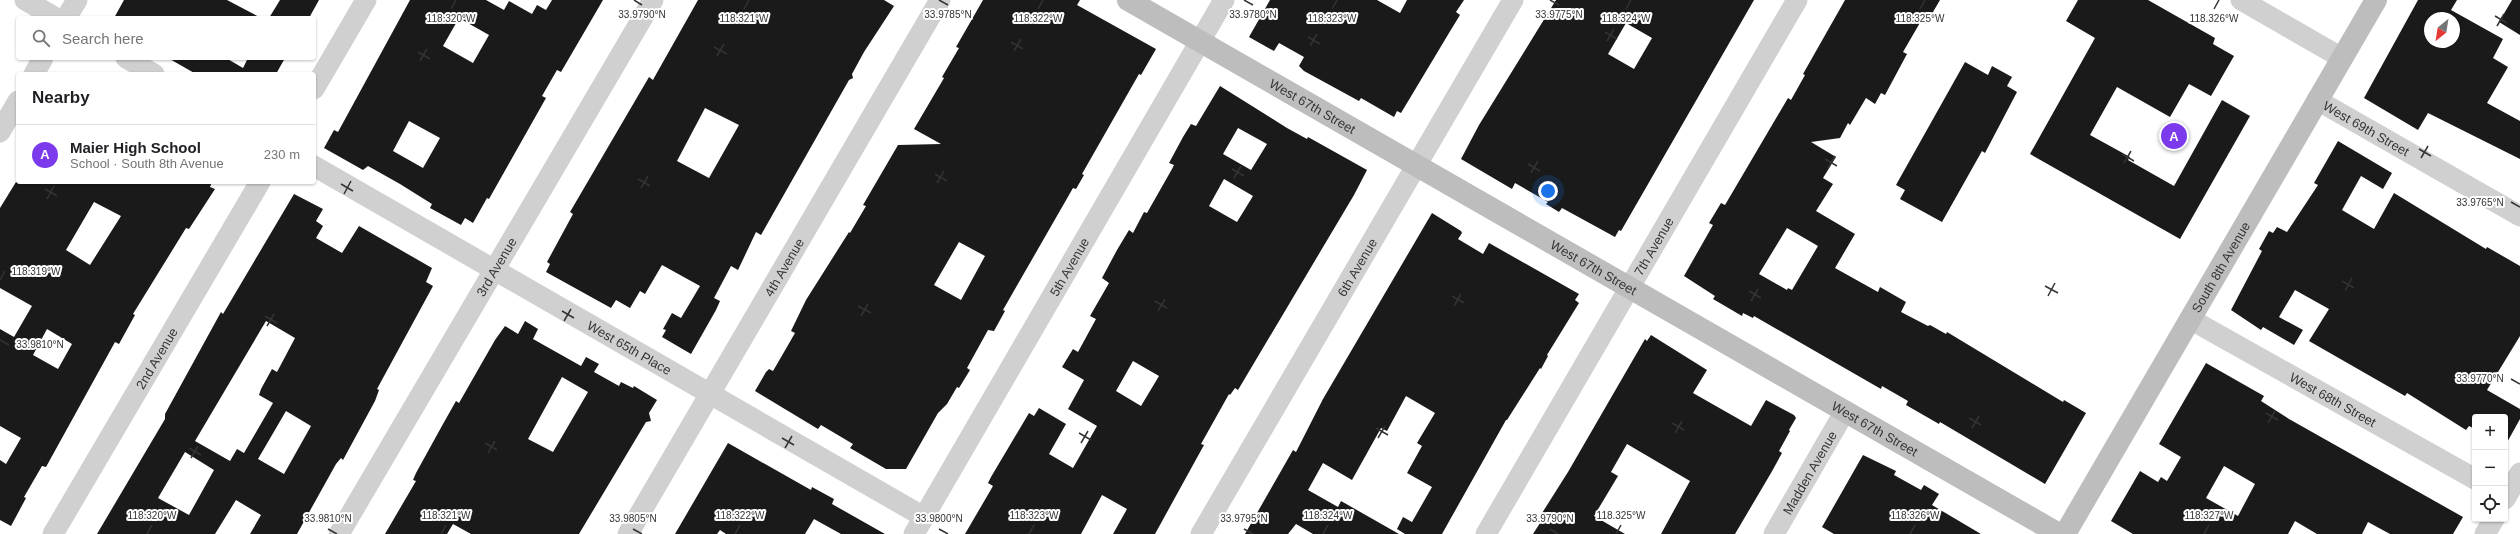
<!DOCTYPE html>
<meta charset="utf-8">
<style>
:root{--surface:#fff;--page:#f6f6f6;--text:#202124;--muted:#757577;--line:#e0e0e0;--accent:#7c3aed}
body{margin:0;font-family:Arial,sans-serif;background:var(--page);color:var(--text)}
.controls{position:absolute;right:12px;bottom:12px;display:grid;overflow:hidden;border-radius:4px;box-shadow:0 1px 3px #0004}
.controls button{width:36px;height:36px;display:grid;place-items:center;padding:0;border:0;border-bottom:1px solid var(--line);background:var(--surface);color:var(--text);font:20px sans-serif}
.compass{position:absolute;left:2424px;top:12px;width:36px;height:36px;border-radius:50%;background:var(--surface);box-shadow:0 1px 3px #0004;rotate:210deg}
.you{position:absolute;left:1548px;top:191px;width:14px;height:14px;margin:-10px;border:3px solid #fff;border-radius:50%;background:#1a73e8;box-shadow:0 0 0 6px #1a73e833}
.badge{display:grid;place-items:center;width:26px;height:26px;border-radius:50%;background:var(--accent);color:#fff;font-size:13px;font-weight:700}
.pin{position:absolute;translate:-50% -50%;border:2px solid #fff;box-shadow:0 1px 4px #0006}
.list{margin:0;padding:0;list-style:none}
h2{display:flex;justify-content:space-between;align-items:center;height:52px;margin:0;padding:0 16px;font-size:17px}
h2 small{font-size:13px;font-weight:400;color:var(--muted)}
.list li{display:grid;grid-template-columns:26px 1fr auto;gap:12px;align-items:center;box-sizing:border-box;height:60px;padding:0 16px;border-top:1px solid var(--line)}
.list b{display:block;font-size:15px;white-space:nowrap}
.list p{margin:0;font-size:13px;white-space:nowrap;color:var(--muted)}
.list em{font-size:13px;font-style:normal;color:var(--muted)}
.icon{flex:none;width:22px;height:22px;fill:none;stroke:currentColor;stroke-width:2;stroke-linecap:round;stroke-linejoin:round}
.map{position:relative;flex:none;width:2520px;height:534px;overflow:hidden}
.search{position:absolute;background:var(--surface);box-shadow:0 1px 3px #0004;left:16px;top:16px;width:300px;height:44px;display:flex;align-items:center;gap:10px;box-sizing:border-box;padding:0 14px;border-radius:4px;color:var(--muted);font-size:15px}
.panel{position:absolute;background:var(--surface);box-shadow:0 1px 3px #0004;left:16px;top:72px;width:300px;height:112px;border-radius:4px}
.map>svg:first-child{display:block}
.building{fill:#1a1a1a;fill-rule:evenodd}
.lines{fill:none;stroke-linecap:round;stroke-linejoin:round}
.street{stroke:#d0d0d0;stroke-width:21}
.secondary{stroke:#bdbdbd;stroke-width:22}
.ticks{fill:none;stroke:#333;stroke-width:1.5}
.labels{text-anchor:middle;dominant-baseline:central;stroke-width:4;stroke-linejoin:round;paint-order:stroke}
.street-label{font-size:13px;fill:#333;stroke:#fff}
.ticks-label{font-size:10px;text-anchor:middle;fill:#333;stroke:#fff;stroke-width:4;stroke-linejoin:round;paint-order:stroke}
</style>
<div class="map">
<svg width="2520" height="534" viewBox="0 0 2520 534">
<rect width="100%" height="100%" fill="#fff"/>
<g class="building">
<path d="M124 0H227L261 18H114Z"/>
<path d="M280 0H319L309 18H269Z"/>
<path d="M410 0H486L504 10 509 1 532 14 537 5 546 10 552 0H603L561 72 557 70 542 96 546 98 489 199 487 198 473 223 465 218 461 225 430 208 432 204 400 184 368 166 363 170 324 148 334 130 338 132ZM459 18 489 35 473 63 443 46ZM409 121 440 138 423 168 393 151Z"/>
<path d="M698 0H884L894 6 864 52 852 74 853 78 849 80 761 235 756 232 738 270 731 266 714 298 720 301 716 310 691 354 662 337 666 330 663 329 672 313 681 318 700 286 662 265 645 294 640 291 630 308 616 300 611 308 546 272 550 264 547 262 573 214 570 212 649 77 653 80 654 78ZM705 108 739 125 709 178 677 161Z"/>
<path d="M983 0H1080L1077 5 1156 49 1141 75 1139 74 1082 174 1084 175 1076 189 1073 188 1003 310 1005 311 994 331 988 330 967 368 970 370 959 388 957 387 947 404 938 413 906 469H886L850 448 853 444 821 425 818 429 755 391 766 372 769 369 773 371 780 359 795 333 791 331 806 300 849 232 850 233 866 206 863 205 898 145 941 144 914 129 944 78 942 77 959 48 956 47ZM959 242 985 256 961 300 934 285Z"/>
<path d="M1270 0H1377L1400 13 1407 0H1464L1456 12 1460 15 1449 33 1401 113 1397 111 1394 117 1361 98 1359 101 1304 71 1299 66 1304 57 1279 43 1274 51 1249 37Z"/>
<path d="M1556 0H1754L1621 231 1619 230 1615 237 1562 208 1559 212 1546 204 1548 202 1515 183 1512 189 1461 159 1479 125ZM1626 23 1652 38 1634 69 1608 54Z"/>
<path d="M1845 0H1940L1926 24 1921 21 1903 52 1907 54 1885 95 1881 93 1875 104 1866 98 1850 125 1848 123 1840 138 1811 142 1836 157 1823 178 1833 184 1816 211 1855 234 1835 268 1878 292 1880 287 1906 302 1901 312 1928 326 1930 325 1946 334 1947 332 2063 402 2064 400 2086 413 2045 484 1940 422 1939 424 1906 405 1908 401 1882 386 1881 389 1754 316 1753 318 1743 313 1742 316 1713 299 1715 296 1684 276 1713 225 1709 223 1721 203 1725 205 1788 98 1791 100 1805 75 1803 74ZM1787 228 1818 246 1792 290 1788 288 1787 290 1759 274Z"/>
<path d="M2078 0H2148L2215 38 2213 44 2234 56 2211 96 2189 84 2170 117 2117 87 2090 135 2130 157 2128 160 2174 186 2222 100 2250 116 2180 239 2030 154 2095 38 2066 21Z"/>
<path d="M2418 0H2457L2451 10 2503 39 2493 58 2508 67 2487 103 2520 121V159L2428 113 2418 130 2364 98ZM2430 18H2454V42H2430Z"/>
<path d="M2512 0H2520V35L2499 22Z"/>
<path d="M168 58H226L243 68 248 58H285L276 74H196Z"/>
<path d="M1965 62 1988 75 1992 66 2012 77 2007 86 2017 92 1985 153 1982 151 1942 222 1900 199 1905 190 1896 185Z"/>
<path d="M1220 86 1287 128 1307 139 1308 137 1367 170 1354 195 1238 390 1235 388 1230 395 1229 394 1201 444 1204 445 1155 534H1113L1127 509 1102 495 1081 534H965L993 486 988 483 991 477 1029 413 1034 416 1039 408 1066 424 1049 454 1073 468 1097 426 1068 409 1084 380 1062 367 1073 349 1078 352 1096 319 1090 316 1109 283 1102 278 1117 250 1129 230 1133 233 1144 212 1147 213 1172 169 1174 165 1169 163 1183 137 1191 124 1196 126ZM1238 128 1267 144 1251 170 1223 154ZM1224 179 1253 196 1237 222 1209 206ZM1133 361 1159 376 1141 406 1116 391Z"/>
<path d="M2338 141 2392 173 2383 189 2361 176 2342 210 2374 229 2394 193 2486 249 2487 247 2520 266V336L2487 390 2520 409V419L2505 446V417H2475V429L2469 426 2466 430 2407 393 2405 396 2309 341 2329 309 2295 290 2279 317 2303 330 2294 345 2263 327 2261 330 2231 310 2262 251 2259 249 2269 231 2273 233 2277 227 2287 232 2318 185 2314 183Z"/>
<path d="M16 182H212L210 187 215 189 189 229 186 228 133 314 135 315 119 344 115 342 46 467 42 466 24 497 26 498 11 526 0 520V460L6 464 21 438 0 426V329L14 337 32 306 0 288V208ZM94 202 121 216 90 265 66 250ZM47 329 72 344 58 369 33 355Z"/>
<path d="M294 194 323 209 316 221 323 226 316 238 342 253 359 226 432 268 426 282 433 286 377 389 379 390 375 401 343 460 341 458 336 464 297 534H250L261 515 236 500 215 534H97L165 419V414L221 312 223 314ZM266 321 295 338 277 372 272 369 261 389 259 395 273 403 244 453 237 449 230 461 195 441ZM286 411 311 426 284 474 258 459ZM185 452 214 470 189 515 158 498Z"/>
<path d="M1432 213 1461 231 1462 233 1458 239 1483 254 1489 243 1579 294 1575 300 1579 303 1547 355 1548 356 1541 369 1540 368 1507 420H1506L1442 534H1405L1397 529 1403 517 1412 522 1432 487 1407 473 1422 446 1417 443 1435 413 1406 396 1387 431 1381 428 1352 480 1323 463 1308 490 1338 507 1341 501 1399 534H1313L1296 524 1288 534H1245L1293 450 1296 452 1323 399Z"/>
<path d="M525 321 538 329 533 339 581 366 586 357 599 364 594 372 619 386 621 382 633 388 634 386 657 400 649 413 651 421 646 422 579 534H471L453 524 447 534H385L416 481 413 480 416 473 443 424 456 401 459 403 495 340 505 326 518 334ZM562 377 588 392 553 452 528 439Z"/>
<path d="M1651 335 1707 370 1693 393 1751 426 1766 400 1794 415 1796 418 1789 430 1790 431 1779 451 1782 453 1771 473 1735 534H1661L1690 481 1627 444 1611 472 1618 476 1594 516 1625 534H1533L1540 523 1537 521 1568 472 1645 339 1647 341Z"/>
<path d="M2206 363 2264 396 2261 401 2289 419 2463 517 2453 534H2390L2368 522 2362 534H2317L2295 521 2288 534H2133L2111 521 2140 471 2158 482 2161 477 2167 481 2181 457 2159 444ZM2224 466 2255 484 2238 516 2206 498Z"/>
<path d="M728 443 811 490 812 487 834 499 832 504 885 534H841L814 519 805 534H726L720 530 717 534H675Z"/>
<path d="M1863 455 1896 471 1894 475 1921 490 1924 485 1939 494 1932 505 1981 534H1834L1822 527Z"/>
</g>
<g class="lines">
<g class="street">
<path d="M25 0 56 18"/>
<path d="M2241 0 2342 58"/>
<path d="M66 18 77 0"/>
<path d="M126 58 154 74"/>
<path d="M34 74 43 58"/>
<path d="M314 89 366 0"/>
<path id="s1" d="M2317 100 2520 216"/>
<path d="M0 132 18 101"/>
<path id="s2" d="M314 166 924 517"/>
<path id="s3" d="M2190 319 2475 479"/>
<path d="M2505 499 2520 473"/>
<path id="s4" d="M53 534 260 182"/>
<path id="s5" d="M339 534 653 0"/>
<path id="s6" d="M628 534 940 0"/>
<path id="s7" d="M914 534 1224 0"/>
<path id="s8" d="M1201 534 1513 0"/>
<path id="s9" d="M1486 534 1797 0"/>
<path id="s10" d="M1774 534 1845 411"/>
<path d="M2485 534 2494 519"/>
</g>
<g class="secondary">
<path id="s11" d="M1128 0 2059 534"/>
<path id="s12" d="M2065 534 2376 0"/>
</g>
</g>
<path class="ticks" d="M634 0 642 5M939 0 948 5M1244 0 1253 5M1550 0 1559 5M451 9 456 0M744 9 749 0M1038 9 1043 0M1332 9 1337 0M1626 9 1631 0M1920 9 1925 0M2214 9 2219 0M2495 16 2507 23M2497 26 2504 14M1605 32 1617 39M1308 37 1320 44M1607 41 1614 29M1011 42 1023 49M1310 46 1317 34M714 47 727 54M1014 51 1021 39M418 52 430 59M717 56 724 44M420 61 427 49M2419 149 2431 156M2122 154 2134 161M2421 158 2428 146M1825 159 1837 166M2124 163 2131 151M1528 164 1540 171M1828 168 1835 156M1232 169 1244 176M1531 173 1538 161M935 174 947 181M1234 178 1241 166M638 179 650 186M937 183 944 171M341 184 353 191M641 188 648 176M45 189 57 196M344 194 351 181M47 199 54 186M2511 202 2520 207M0 280 5 271M2342 281 2354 288M2045 286 2058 293M1749 291 1761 298M2345 291 2352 278M1452 296 1464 303M2048 296 2055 283M1155 301 1167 308M1751 301 1758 289M858 306 871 313M1454 306 1461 294M562 311 574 318M1158 311 1165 299M265 316 277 323M861 316 868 304M564 321 571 309M267 326 274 314M0 340 9 345M2511 379 2520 384M2266 413 2278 420M1969 418 1981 425M1672 423 1684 430M2268 423 2275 411M1376 428 1388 435M1972 428 1979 416M1079 433 1091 440M1675 433 1682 421M782 438 794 445M1378 438 1385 426M485 443 497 450M1081 443 1088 431M189 448 201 455M785 448 792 436M488 453 495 441M191 458 198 446M328 529 337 534M633 529 642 534M939 529 948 534M1244 529 1253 534M1550 529 1558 534M147 534 152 525M441 534 446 525M735 534 740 525M1029 534 1034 525M1323 534 1328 525M1616 534 1621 525M1910 534 1915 525M2204 534 2209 525"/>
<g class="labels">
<g class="street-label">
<text stroke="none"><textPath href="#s11" startOffset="213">West 67th Street</textPath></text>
<text stroke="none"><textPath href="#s1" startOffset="57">West 69th Street</textPath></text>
<text stroke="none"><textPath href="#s9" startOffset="333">7th Avenue</textPath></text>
<text stroke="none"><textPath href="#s6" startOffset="309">4th Avenue</textPath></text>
<text stroke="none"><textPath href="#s5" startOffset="310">3rd Avenue</textPath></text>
<text stroke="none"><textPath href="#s7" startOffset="309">5th Avenue</textPath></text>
<text stroke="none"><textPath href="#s8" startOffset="309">6th Avenue</textPath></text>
<text stroke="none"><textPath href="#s11" startOffset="537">West 67th Street</textPath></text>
<text stroke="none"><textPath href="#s12" startOffset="309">South 8th Avenue</textPath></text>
<text stroke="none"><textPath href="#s2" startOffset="364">West 65th Place</textPath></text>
<text stroke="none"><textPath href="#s4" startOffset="204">2nd Avenue</textPath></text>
<text stroke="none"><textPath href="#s3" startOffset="164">West 68th Street</textPath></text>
<text stroke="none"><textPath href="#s11" startOffset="861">West 67th Street</textPath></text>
<text stroke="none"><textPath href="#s10" startOffset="71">Madden Avenue</textPath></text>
</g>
</g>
<g class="ticks-label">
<text x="642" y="18">33.9790°N</text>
<text x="1253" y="18">33.9780°N</text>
<text x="1559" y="18">33.9775°N</text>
<text x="948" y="18">33.9785°N</text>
<text x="451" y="22">118.320°W</text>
<text x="744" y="22">118.321°W</text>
<text x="1038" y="22">118.322°W</text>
<text x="1332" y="22">118.323°W</text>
<text x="1626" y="22">118.324°W</text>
<text x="1920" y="22">118.325°W</text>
<text x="2214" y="22">118.326°W</text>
<text x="2480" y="206">33.9765°N</text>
<text x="36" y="275">118.319°W</text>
<text x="40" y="348">33.9810°N</text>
<text x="2480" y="382">33.9770°N</text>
<text x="152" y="519">118.320°W</text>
<text x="446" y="519">118.321°W</text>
<text x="740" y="519">118.322°W</text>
<text x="1034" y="519">118.323°W</text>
<text x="1328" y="519">118.324°W</text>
<text x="1621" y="519">118.325°W</text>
<text x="1915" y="519">118.326°W</text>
<text x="2209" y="519">118.327°W</text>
<text x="328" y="522">33.9810°N</text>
<text x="633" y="522">33.9805°N</text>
<text x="939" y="522">33.9800°N</text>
<text x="1244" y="522">33.9795°N</text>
<text x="1550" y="522">33.9790°N</text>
</g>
</svg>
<div class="controls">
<button>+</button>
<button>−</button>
<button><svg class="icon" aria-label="locate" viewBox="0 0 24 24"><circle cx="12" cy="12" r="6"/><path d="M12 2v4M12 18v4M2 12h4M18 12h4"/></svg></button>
</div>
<svg class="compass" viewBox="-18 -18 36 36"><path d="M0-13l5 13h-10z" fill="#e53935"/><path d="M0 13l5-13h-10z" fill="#757577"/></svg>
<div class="you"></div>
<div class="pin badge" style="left:2174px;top:136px">A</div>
<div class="search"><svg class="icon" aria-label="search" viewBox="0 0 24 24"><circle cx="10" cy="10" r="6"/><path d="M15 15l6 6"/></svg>Search here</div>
<section class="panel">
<h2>Nearby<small></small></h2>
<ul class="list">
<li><span class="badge">A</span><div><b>Maier High School</b><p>School · South 8th Avenue</p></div><em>230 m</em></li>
</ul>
</section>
</div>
